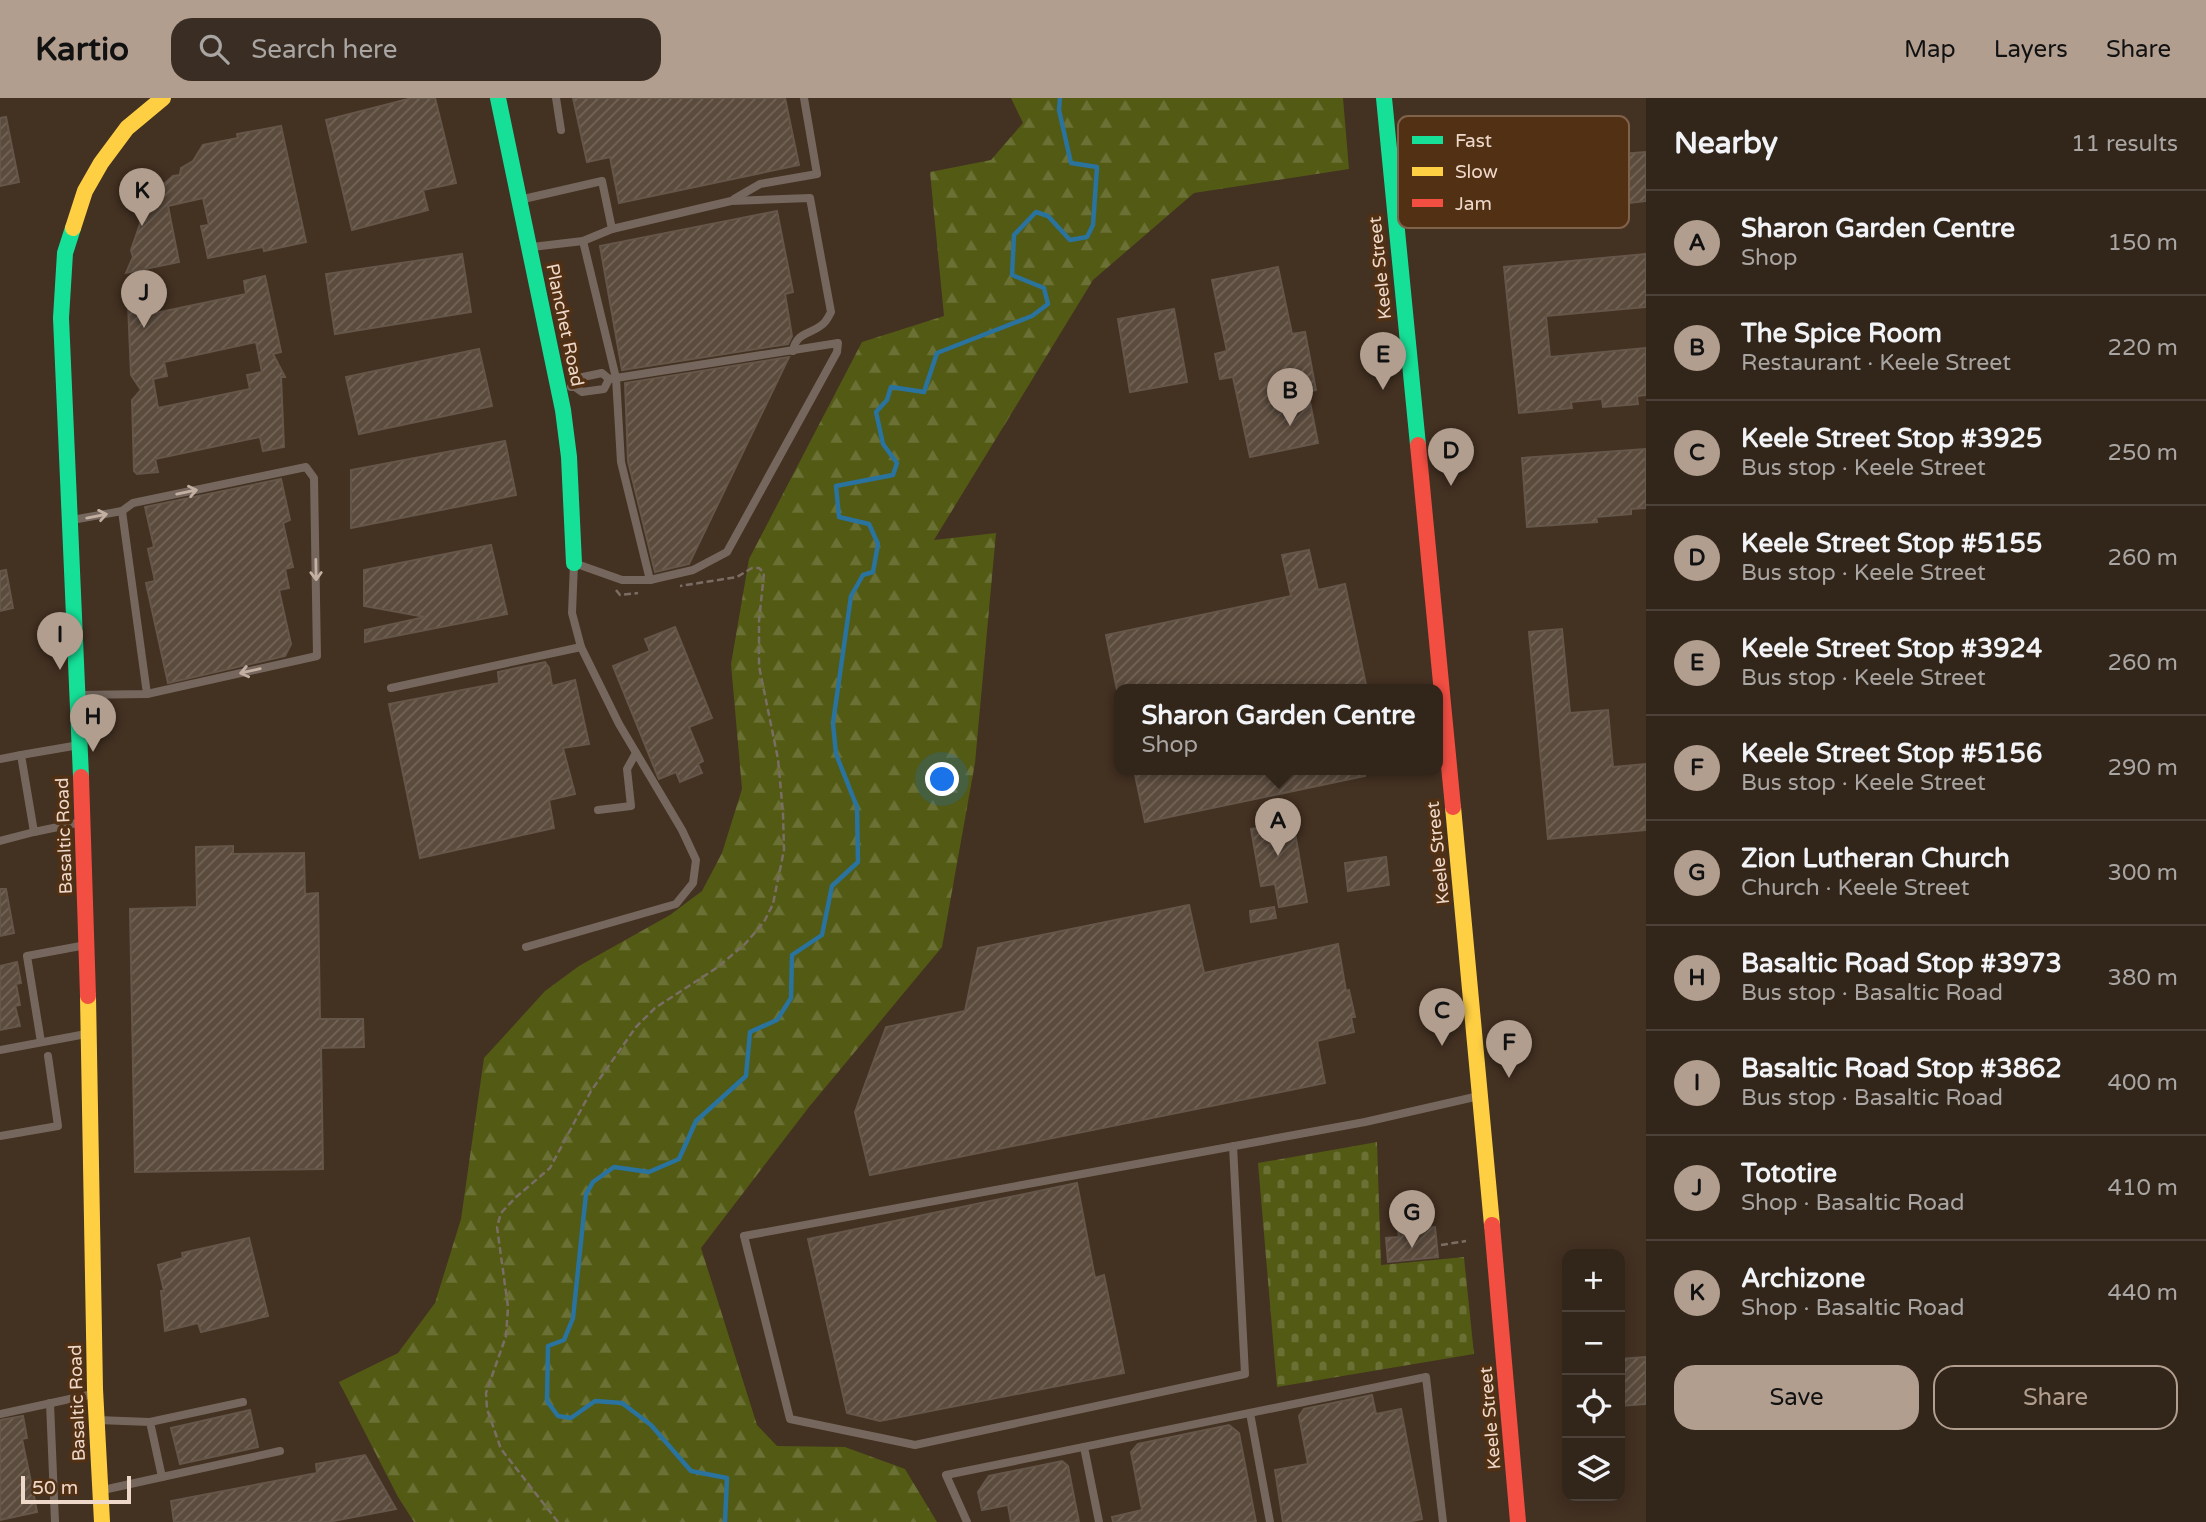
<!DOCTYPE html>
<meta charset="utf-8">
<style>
:root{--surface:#32251a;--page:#3a2d23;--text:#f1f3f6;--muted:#a8a5a2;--line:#4d4239;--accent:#b29e8f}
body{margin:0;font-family:"Varela Round",sans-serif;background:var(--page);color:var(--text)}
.controls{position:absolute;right:21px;bottom:21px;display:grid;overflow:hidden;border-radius:14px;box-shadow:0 4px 18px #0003}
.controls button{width:63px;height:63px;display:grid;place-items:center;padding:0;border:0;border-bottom:2px solid var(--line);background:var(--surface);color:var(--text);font:35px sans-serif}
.scale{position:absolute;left:21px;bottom:18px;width:110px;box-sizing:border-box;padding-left:7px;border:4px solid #eed8c9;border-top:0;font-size:19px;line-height:24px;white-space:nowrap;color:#eed8c9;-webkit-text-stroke:5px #513014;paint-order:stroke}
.you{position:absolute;left:943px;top:682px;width:24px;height:24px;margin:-18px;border:5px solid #fff;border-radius:50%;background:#1a73e8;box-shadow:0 0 0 10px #1a73e833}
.badge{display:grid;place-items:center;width:46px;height:46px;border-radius:50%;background:var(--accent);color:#111;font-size:23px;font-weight:700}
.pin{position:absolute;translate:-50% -58px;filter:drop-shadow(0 2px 4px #0008)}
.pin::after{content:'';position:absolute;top:37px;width:24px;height:21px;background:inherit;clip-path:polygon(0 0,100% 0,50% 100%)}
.popup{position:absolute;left:1114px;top:586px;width:329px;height:91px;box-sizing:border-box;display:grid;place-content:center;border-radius:14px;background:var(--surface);filter:drop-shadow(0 2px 5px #0005);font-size:23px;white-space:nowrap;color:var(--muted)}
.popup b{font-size:26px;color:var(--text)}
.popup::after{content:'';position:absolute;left:50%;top:100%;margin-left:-14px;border:14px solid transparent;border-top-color:var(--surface)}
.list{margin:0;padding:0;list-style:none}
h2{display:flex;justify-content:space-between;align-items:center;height:91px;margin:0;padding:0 28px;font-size:30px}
h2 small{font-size:23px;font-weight:400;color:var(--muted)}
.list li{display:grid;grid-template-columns:46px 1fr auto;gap:21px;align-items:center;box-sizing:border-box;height:105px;padding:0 28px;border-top:2px solid var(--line)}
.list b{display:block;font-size:26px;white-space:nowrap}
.list p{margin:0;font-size:23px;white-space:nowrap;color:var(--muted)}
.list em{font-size:23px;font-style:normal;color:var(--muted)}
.actions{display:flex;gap:14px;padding:21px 28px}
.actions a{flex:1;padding:16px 0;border:2px solid var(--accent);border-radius:21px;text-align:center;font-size:24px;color:var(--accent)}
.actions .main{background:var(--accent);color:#111}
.icon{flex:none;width:38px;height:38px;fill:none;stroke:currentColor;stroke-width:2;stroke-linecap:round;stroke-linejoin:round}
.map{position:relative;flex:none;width:1646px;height:1424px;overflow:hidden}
header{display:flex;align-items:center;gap:42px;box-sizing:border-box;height:98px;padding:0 35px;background:var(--accent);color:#111}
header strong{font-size:33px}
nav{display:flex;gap:38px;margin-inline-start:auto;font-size:24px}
.search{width:490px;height:63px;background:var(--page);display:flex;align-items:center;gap:18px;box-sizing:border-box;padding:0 24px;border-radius:21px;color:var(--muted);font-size:26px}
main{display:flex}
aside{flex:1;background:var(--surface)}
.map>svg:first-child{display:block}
.forest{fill:url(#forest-firs)}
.cemetery{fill:url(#cemetery-stones)}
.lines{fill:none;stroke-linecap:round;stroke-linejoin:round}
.stream{stroke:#2a739e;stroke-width:4.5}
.building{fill:url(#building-hatch);stroke:#65564a;stroke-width:2;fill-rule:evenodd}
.path{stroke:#7a6e64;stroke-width:2.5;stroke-dasharray:7 3.5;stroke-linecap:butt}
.lane{stroke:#75675d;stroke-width:8}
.fast{stroke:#16e098;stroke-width:16}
.slow{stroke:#ffcf43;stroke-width:16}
.jam{stroke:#f24e42;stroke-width:16}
.oneway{stroke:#c4b0a3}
.labels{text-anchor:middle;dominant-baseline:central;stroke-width:7;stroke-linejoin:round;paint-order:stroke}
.street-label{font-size:18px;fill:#eed8c9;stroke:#513014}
.key{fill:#513014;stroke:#80624a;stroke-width:2}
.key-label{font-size:19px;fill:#eed8c9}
</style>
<header>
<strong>Kartio</strong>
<div class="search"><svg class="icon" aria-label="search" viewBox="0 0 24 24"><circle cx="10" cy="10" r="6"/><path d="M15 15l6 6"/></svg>Search here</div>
<nav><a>Map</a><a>Layers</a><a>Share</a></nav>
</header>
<main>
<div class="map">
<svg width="1646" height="1424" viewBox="0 0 1646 1424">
<defs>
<pattern id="forest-firs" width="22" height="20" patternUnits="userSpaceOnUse" patternTransform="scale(1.75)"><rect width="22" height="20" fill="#525a14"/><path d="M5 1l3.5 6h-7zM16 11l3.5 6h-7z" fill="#6b7135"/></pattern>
<pattern id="cemetery-stones" width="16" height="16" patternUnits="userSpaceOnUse" patternTransform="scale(1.75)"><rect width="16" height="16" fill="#525a14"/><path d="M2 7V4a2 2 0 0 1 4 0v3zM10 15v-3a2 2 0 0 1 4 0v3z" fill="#6b7135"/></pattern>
<pattern id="building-hatch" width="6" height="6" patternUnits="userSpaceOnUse" patternTransform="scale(1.75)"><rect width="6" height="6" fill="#5b4b3d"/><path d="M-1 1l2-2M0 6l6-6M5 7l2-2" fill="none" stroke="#736458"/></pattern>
</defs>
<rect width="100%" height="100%" fill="#433122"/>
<path class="forest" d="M1011 0H1343L1349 71 1194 95 1093 182 934 442 996 435 975 665 942 849 809 1009 701 1150 757 1327 777 1348 845 1349 905 1371 937 1424H414L398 1399 339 1284 398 1255 435 1205 461 1121 484 960 545 893 579 868 670 817 702 793 722 755 742 691 731 566 749 461 862 244 944 218 930 74 991 62 1023 25Z"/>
<path class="cemetery" d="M1377 1044 1381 1167 1464 1159 1474 1256 1277 1289 1258 1065Z"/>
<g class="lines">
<path class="stream" d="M725 1424 727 1380 691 1373 651 1327 622 1305 595 1303 571 1320 558 1318 547 1303 548 1248 564 1242 573 1220 586 1096 593 1084 614 1069 649 1074 679 1061 696 1023 746 978 750 934 777 922 791 900 792 857 822 837 832 788 858 764 857 709 836 656 833 625 851 498 863 477 873 474 878 446 869 426 839 419 836 388 893 377 897 365 883 346 876 314 887 302 891 289 924 294 937 255 1032 218 1048 206 1044 190 1012 177 1014 137 1036 114 1048 118 1070 142 1087 139 1093 127 1097 69 1071 65 1059 12 1060 0"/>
</g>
<g class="building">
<path d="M412 0H435L456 85 423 92 428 112 352 132 326 22Z"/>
<path d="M573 0H785L799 67 619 105 610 59 587 64Z"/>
<path d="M6 19 19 84 0 88V20Z"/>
<path d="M281 28 306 144 264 153 263 149 208 160 201 128 209 127 203 100 168 108 179 164 126 175 133 159 131 152 141 123H146L149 103 165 92 164 86 173 78 180 77 181 70 193 63 203 47 238 40 237 36Z"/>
<path d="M1533 50 1534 63 1646 54V103L1620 106V112L1589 114 1588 108 1555 111V117L1501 121 1496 53Z"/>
<path d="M777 113 793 194 785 196 792 238 788 246 622 272 600 148Z"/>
<path d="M462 156 471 214 335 236 326 176Z"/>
<path d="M1646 156V209L1546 218 1550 259 1646 250V297L1637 298 1638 306 1603 309 1602 301 1571 304 1572 310 1519 315 1504 169Z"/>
<path d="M1278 169 1292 236 1305 234 1316 292 1308 294 1318 345 1250 359 1233 279 1220 281 1215 256 1227 253 1212 182Z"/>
<path d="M265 178 281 254 273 256 285 279H281L284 349 263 353 260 339 155 361 158 374 137 376 134 373 132 302 141 292 131 277 128 206 143 203 146 217 246 196 244 183ZM256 244 262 274 247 277 250 291 158 310 153 281 167 278 164 264Z"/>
<path d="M1174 211 1187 284 1130 294 1118 221Z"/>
<path d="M479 251 492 308 359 336 346 279Z"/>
<path d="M789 259 689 466 655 474 628 363 625 285Z"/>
<path d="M505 343 516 397 351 430V372Z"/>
<path d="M1646 351V410L1631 411V416L1596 419 1597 424 1527 429 1522 360Z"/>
<path d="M281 381 290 422 283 425 293 469 285 471 289 490 279 492 291 546 285 558 168 585 146 485 155 483 148 451 154 449 145 409Z"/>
<path d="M491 447 507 516 365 544V532L425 519 364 508V472Z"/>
<path d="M1309 452 1318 492 1345 486 1367 592H1117L1106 537 1291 498 1282 457Z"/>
<path d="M6 472 13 510 0 513V473Z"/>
<path d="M675 529 712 620 689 629 703 663 698 666 702 675 680 684 676 674 659 681 658 679 613 568 650 553 645 541Z"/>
<path d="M1562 531 1570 615 1608 612 1613 669 1646 666V732L1548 741 1529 534Z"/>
<path d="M545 564 549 570 552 588 575 582 589 646 563 650 575 696 549 702 554 730 420 760 389 606 499 585 498 574Z"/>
<path d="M1134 672H1365V678L1145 724Z"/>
<path d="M1293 723 1307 804 1279 809 1275 786 1261 788 1251 731Z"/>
<path d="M233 748V756L304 755 305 796 318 795 320 921H363L364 949 321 950 323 1071 135 1074 130 811 197 809 196 749Z"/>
<path d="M1386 759 1389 787 1348 793 1345 765Z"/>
<path d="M0 791H6L14 835 0 838Z"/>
<path d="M1189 807 1204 875 1338 846 1346 893 1349 892 1355 919H1351L1354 934 1317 943 1325 985 870 1077 855 1014 886 929 965 913 978 850Z"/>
<path d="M1274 809 1276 820 1251 824 1250 813Z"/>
<path d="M17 864 21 885 16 886 20 907 15 908 20 928 0 932V868Z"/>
<path d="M1077 1085 1095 1180 1104 1177 1124 1275 880 1323 847 1315 808 1141Z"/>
<path d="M1435 1129 1438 1159 1388 1164 1386 1140 1399 1139 1398 1133Z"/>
<path d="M249 1140 268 1218 201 1234 198 1225 165 1233 161 1193H164L158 1167 183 1160 182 1155Z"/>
<path d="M1646 1259V1306L1620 1308V1261Z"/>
<path d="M1372 1297 1376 1316 1401 1311 1422 1421 1407 1424H1283L1275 1372 1308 1366 1299 1318 1304 1311Z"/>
<path d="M250 1312 258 1349 180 1366 171 1330Z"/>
<path d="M23 1318 27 1340 22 1341 31 1384 36 1388 33 1393 37 1414 0 1422V1322Z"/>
<path d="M1229 1327 1239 1335 1256 1424H1113L1112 1419 1142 1412 1131 1354 1138 1346Z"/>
<path d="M365 1357 396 1411 328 1424H174L171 1403 317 1375 316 1366Z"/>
<path d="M1062 1363 1068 1368 1079 1424H1011L1008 1407 982 1412 978 1394 989 1378Z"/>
</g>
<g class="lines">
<g class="path">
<path d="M616 492 620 497 638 495"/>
<path d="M1441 1147 1466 1143"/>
<path d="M558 1424 501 1351 487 1311 486 1295 506 1238 508 1209 497 1129 501 1115 515 1100 550 1070 591 993 636 929 655 910 718 869 745 846 764 824 773 806 784 752 783 715 778 661 759 568V523L764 475 759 470H752L737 479 680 488"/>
</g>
<g class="lane">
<path d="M556 0 561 32"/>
<path d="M734 101 760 86 817 76 804 0"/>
<path d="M519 102 602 83 612 131"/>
<path d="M532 149 583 143 612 131 731 103 810 100 831 214C829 218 827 222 824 225 812 237 796 233 793 253"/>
<path d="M571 289H575L582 294 604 291 609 281"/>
<path d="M575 289 578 280 602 275 609 281 616 280 838 245 837 254 727 454 693 472 650 482 621 364 616 280 583 143"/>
<path d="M122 413 147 596"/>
<path d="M72 422 122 413 133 405 306 369 314 380 317 558 147 596 78 597"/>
<path d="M391 590 581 549 572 515 574 465 622 482H650"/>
<path d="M79 647 21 657 34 734 82 724"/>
<path d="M0 661 21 657"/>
<path d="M598 712 631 708 627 671 636 655"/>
<path d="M0 743 34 734"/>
<path d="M526 849 676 806 693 785 696 762 682 732 619 626 581 549"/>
<path d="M41 944 27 858 86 847"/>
<path d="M0 952 86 936"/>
<path d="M0 1038 58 1028 48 958"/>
<path d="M1233 1048 1245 1276 915 1347 790 1321 744 1138 1365 1024 1479 998"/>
<path d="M50 1305 55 1424"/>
<path d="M1250 1315 1270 1424"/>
<path d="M0 1316 93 1296"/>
<path d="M97 1322 150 1324 162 1379 103 1392"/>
<path d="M150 1324 243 1304"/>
<path d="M1084 1349 1099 1424"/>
<path d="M162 1379 280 1353"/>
<path d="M967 1424 946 1377 1426 1279 1443 1424"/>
</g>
<g class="fast">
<path d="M498 0 563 312 569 359 574 465"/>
<path d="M1384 0 1418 347"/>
<path d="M73 130 65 155 61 220 81 679"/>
</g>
<g class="slow">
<path d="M73 130 85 93 101 65 127 30 163 0"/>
<path d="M1453 709 1492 1127"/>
<path d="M88 898 95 1291 102 1424"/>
</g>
<g class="jam">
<path d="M1418 347 1453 709"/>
<path d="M81 679 88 898"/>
<path d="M1492 1127 1518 1424"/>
</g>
</g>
<defs><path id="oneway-shaft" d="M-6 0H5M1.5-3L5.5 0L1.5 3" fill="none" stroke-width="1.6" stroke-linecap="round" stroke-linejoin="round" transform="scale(1.75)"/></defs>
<g class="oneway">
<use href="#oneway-shaft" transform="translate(187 394) rotate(-12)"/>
<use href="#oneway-shaft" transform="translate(97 418) rotate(-11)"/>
<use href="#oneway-shaft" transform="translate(316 472) rotate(89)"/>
<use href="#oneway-shaft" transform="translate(250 573) rotate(167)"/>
</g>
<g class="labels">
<g class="street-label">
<text transform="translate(1380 170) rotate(-96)">Keele Street</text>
<text transform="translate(565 227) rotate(78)">Planchet Road</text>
<text transform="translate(64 738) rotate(-92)">Basaltic Road</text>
<text transform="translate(1438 755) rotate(-96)">Keele Street</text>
<text transform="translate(77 1305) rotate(-92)">Basaltic Road</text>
<text transform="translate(1490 1320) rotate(-95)">Keele Street</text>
</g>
</g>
<rect x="1398" y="18" width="231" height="112" rx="10" class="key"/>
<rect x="1412" y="38" width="31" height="8" fill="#16e098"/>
<rect x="1412" y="69" width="31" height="9" fill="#ffcf43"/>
<rect x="1412" y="101" width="31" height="8" fill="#f24e42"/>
<g class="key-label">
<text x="1455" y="49">Fast</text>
<text x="1455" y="80">Slow</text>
<text x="1455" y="112">Jam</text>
</g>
</svg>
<div class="controls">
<button>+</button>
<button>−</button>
<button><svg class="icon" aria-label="locate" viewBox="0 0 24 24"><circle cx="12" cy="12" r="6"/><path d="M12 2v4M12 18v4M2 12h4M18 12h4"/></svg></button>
<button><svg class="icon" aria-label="layers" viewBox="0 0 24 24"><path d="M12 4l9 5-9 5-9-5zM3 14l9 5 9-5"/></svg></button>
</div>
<div class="scale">50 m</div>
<div class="you"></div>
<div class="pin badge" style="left:1278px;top:758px">A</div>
<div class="popup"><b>Sharon Garden Centre</b>Shop</div>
<div class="pin badge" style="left:1290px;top:328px">B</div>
<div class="pin badge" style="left:1442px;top:948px">C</div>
<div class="pin badge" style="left:1451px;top:388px">D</div>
<div class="pin badge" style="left:1383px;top:292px">E</div>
<div class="pin badge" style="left:1509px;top:980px">F</div>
<div class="pin badge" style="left:1412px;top:1150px">G</div>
<div class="pin badge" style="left:93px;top:654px">H</div>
<div class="pin badge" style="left:60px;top:572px">I</div>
<div class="pin badge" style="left:144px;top:230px">J</div>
<div class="pin badge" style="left:142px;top:128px">K</div>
</div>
<aside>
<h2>Nearby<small>11 results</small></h2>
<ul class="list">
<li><span class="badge">A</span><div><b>Sharon Garden Centre</b><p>Shop</p></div><em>150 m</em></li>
<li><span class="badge">B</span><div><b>The Spice Room</b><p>Restaurant · Keele Street</p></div><em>220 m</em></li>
<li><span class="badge">C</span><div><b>Keele Street Stop #3925</b><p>Bus stop · Keele Street</p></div><em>250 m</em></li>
<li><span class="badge">D</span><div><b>Keele Street Stop #5155</b><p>Bus stop · Keele Street</p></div><em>260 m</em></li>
<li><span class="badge">E</span><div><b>Keele Street Stop #3924</b><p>Bus stop · Keele Street</p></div><em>260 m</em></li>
<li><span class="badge">F</span><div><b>Keele Street Stop #5156</b><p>Bus stop · Keele Street</p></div><em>290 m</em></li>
<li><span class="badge">G</span><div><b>Zion Lutheran Church</b><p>Church · Keele Street</p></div><em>300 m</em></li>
<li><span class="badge">H</span><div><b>Basaltic Road Stop #3973</b><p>Bus stop · Basaltic Road</p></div><em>380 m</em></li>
<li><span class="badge">I</span><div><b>Basaltic Road Stop #3862</b><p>Bus stop · Basaltic Road</p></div><em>400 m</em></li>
<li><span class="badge">J</span><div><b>Tototire</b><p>Shop · Basaltic Road</p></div><em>410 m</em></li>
<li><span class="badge">K</span><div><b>Archizone</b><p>Shop · Basaltic Road</p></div><em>440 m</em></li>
</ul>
<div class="actions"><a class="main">Save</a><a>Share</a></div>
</aside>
</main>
